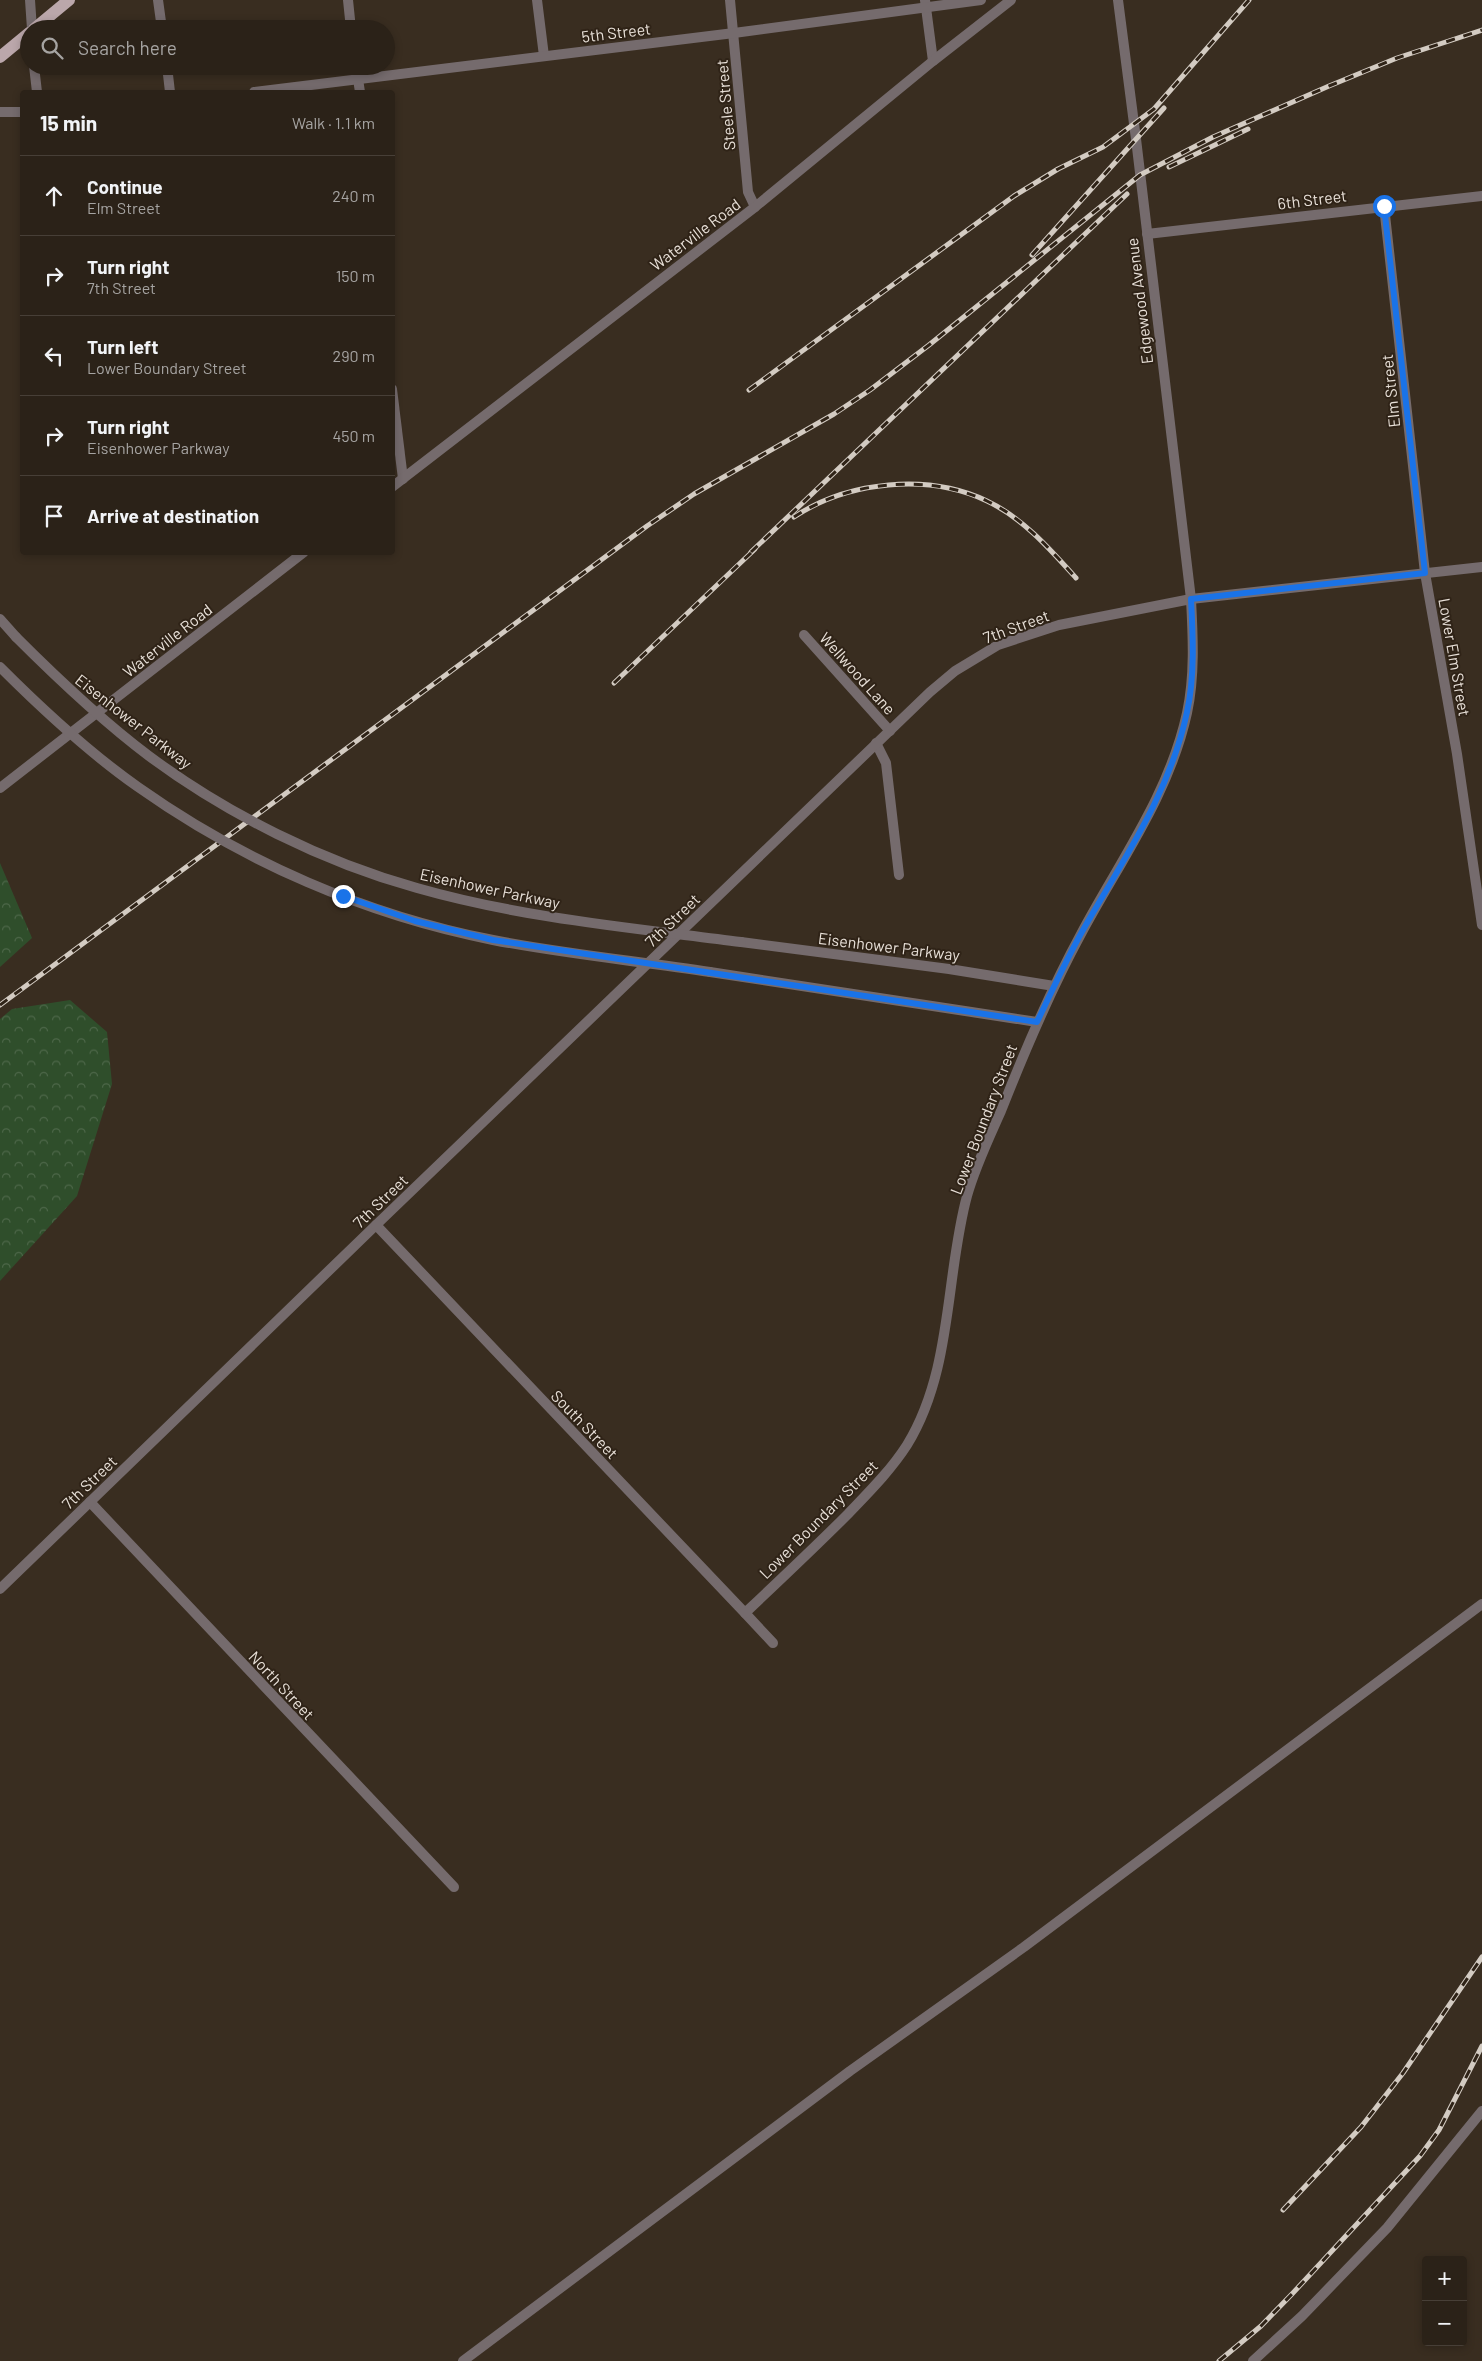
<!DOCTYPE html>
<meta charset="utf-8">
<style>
:root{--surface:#2b2218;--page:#332a21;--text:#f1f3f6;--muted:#a6a4a2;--line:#473f37}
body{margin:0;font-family:Barlow,sans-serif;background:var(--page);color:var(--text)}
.controls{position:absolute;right:15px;bottom:15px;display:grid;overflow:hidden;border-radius:5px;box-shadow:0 2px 8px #0003}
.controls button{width:45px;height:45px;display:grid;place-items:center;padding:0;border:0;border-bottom:1px solid var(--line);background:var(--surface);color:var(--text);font:25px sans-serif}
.stop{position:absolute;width:15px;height:15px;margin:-11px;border:4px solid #1a73e8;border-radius:50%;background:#fff}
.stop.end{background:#1a73e8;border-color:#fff;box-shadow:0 1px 5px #0008}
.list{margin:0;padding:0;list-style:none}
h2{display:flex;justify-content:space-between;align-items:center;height:65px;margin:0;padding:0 20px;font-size:21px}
h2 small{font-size:16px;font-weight:400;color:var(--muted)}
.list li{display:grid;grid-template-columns:32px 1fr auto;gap:15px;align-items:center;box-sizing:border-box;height:80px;padding:0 20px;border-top:1px solid var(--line)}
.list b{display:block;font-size:19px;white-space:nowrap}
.list p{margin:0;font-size:16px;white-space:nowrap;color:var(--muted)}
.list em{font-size:16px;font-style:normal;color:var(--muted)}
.icon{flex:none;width:28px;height:28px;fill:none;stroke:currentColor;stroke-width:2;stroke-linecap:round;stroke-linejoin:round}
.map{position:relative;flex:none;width:1482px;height:2361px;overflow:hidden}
.search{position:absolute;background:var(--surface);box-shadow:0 2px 8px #0003;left:20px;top:20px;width:375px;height:55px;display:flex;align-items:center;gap:12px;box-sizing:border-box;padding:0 18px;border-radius:28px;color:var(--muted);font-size:19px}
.panel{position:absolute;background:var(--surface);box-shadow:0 2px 8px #0003;left:20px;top:90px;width:375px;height:465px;border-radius:5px}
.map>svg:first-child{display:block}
.forest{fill:url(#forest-crowns)}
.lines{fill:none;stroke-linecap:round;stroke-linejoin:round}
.minor{stroke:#756b6d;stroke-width:10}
.tertiary{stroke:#756b6d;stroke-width:10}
.primary{stroke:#bba7ab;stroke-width:12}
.rail-casing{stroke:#d3cbc2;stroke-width:5}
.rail{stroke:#2f2317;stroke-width:3;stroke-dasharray:9;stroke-linecap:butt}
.tertiary-bridge{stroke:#756b6d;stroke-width:10}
.route{stroke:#1a73e8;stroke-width:6}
.labels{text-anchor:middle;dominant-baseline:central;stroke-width:4;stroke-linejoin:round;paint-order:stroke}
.street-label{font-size:16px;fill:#e8e0d8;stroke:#2f2317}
</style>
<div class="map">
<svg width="1482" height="2361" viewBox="0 0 1482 2361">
<defs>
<pattern id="forest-crowns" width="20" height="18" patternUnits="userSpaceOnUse" patternTransform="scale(1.25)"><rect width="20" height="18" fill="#2f4e2b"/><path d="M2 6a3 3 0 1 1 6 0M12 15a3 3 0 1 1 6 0" fill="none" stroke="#4d6749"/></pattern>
</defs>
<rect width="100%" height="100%" fill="#392d20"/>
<g class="forest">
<path d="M0 863 32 938 0 967Z"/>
<path d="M70 1000 107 1032 112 1084 77 1196 0 1281V1019L12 1009Z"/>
</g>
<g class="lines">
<g class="minor">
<path d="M30 0 32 29"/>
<path d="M158 0 162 29"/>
<path d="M348 0 351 29"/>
<path d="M537 0 544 56"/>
<path d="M730 0 748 192 755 207"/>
<path d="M925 0 933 61"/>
<path d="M1118 0 1136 139 1191 599"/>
<path d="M34 66 37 92"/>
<path d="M167 66 170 92"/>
<path d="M356 66 360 92"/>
<path d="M254 92 734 33 981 0"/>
<path d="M0 112H22"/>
<path d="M1384 206 1425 573 1457 754 1482 925"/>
<path d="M1147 234 1482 196"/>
<path d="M392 389 403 479"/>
<path d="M392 487 755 207 933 61 1011 0"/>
<path d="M804 635 890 731"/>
<path d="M876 743 886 763 899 875"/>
<path d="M0 788 304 552"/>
<path d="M90 1502 454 1887"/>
<path d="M0 1589 376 1225"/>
<path d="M745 1613 773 1643"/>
<path d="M463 2361 850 2071 1024 1947 1482 1604"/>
<path d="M1253 2361 1302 2316 1387 2228 1482 2111"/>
</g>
<g class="tertiary">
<path d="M1191 599C1193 637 1195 676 1187 713 1169 795 1120 861 1081 934 1050 991 1025 1050 1001 1111 989 1138 975 1167 967 1196 945 1277 953 1370 907 1445 891 1470 869 1492 848 1514 814 1548 780 1580 745 1613L376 1225 930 692 955 671 998 645 1059 625 1191 599 1482 567"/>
<path d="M0 619 16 637"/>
<path d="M741 942 949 969 1054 986"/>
<path d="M710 972 1037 1022"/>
</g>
<g class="primary">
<path d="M34 29 69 0"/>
<path d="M0 57 29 33"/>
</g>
<g class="rail-casing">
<g id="rail">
<path d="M1169 167 1248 129"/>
<path d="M1032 255 1164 108"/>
<path d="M749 390 1014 196 1058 169 1103 147 1154 109 1249 0"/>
<path d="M794 517C848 481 928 473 987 501 1023 518 1050 549 1076 578"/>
<path d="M751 552 1127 194"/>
<path d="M614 683 755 549"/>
<path d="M0 1005 647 526 694 494 834 414 870 390 929 345 1140 175 1213 137 1329 86 1397 58 1482 30"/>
<path d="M1283 2210 1361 2127 1403 2073 1482 1957"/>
<path d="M1219 2361 1261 2326 1292 2294 1420 2156 1439 2130 1482 2046"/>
</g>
</g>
<use href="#rail" class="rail"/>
<g class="tertiary-bridge">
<path d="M16 637C58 679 101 720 149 756 227 814 323 862 417 888 522 918 633 928 741 942"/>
<path d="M0 667C43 710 88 752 138 787 244 862 366 915 493 940 565 954 638 961 710 972"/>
</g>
</g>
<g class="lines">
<path class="route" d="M343 896 415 921 493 940 1037 1022C1052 991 1066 960 1083 930 1123 860 1170 793 1187 712 1195 676 1193 636 1191 599L1425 573 1384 206"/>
</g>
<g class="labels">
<g class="street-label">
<text transform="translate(616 32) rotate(-7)">5th Street</text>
<text transform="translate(725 105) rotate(-95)">Steele Street</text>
<text transform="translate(1312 199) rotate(-7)">6th Street</text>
<text transform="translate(695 234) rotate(-37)">Waterville Road</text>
<text transform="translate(1139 301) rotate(-97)">Edgewood Avenue</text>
<text transform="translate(1390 391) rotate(-96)">Elm Street</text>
<text transform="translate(1016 626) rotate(-20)">7th Street</text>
<text transform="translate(167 640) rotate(-38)">Waterville Road</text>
<text transform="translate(1455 657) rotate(80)">Lower Elm Street</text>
<text transform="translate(858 673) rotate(48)">Wellwood Lane</text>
<text transform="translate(134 721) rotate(38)">Eisenhower Parkway</text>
<text transform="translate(490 888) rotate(12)">Eisenhower Parkway</text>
<text transform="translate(672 920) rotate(-44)">7th Street</text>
<text transform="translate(889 946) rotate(7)">Eisenhower Parkway</text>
<text transform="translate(983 1119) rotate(-69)">Lower Boundary Street</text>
<text transform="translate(380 1201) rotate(-44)">7th Street</text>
<text transform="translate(585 1424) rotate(46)">South Street</text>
<text transform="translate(89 1482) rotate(-44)">7th Street</text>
<text transform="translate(818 1519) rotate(-45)">Lower Boundary Street</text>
<text transform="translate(282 1685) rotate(47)">North Street</text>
</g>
</g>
</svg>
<div class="controls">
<button>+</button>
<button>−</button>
</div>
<div class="stop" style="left:1384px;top:206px"></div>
<div class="stop end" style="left:343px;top:896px"></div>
<div class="search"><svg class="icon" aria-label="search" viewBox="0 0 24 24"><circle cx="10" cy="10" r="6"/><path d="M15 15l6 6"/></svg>Search here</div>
<section class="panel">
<h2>15 min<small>Walk · 1.1 km</small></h2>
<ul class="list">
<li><svg class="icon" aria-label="ahead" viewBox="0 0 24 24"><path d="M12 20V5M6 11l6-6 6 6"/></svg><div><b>Continue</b><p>Elm Street</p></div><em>240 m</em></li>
<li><svg class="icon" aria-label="right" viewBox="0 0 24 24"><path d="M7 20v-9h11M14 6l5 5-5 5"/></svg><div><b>Turn right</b><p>7th Street</p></div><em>150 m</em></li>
<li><svg class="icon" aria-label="left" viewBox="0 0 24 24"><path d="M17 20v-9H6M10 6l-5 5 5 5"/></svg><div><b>Turn left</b><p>Lower Boundary Street</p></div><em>290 m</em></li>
<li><svg class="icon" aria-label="right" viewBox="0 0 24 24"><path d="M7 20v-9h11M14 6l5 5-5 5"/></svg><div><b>Turn right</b><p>Eisenhower Parkway</p></div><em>450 m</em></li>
<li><svg class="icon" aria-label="arrive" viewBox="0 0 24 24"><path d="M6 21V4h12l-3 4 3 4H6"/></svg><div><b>Arrive at destination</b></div></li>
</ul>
</section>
</div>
